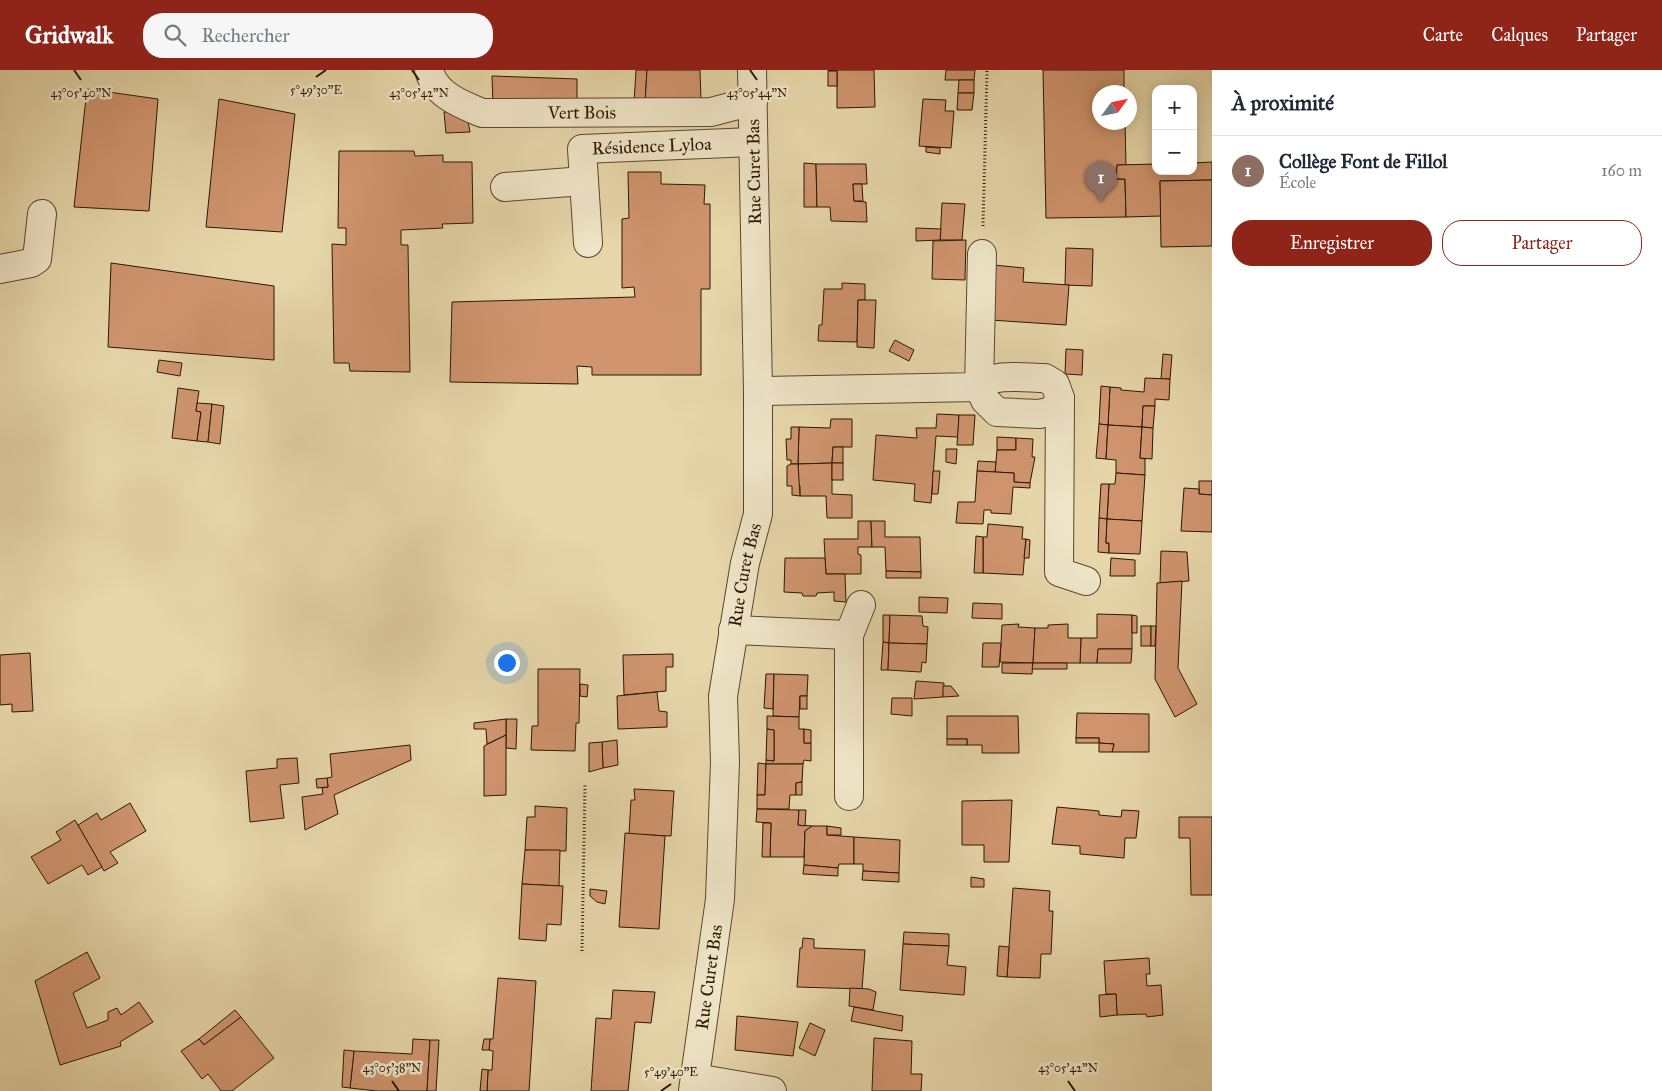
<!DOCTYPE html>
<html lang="fr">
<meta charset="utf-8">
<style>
:root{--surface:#fff;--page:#f6f6f7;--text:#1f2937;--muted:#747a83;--line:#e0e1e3;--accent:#8f2418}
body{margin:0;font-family:"IM FELL Great Primer",serif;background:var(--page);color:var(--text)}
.controls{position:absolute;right:15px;top:15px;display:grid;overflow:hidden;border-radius:10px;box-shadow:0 2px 12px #0003}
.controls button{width:45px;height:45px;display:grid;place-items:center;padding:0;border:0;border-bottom:1px solid var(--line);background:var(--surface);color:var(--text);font:25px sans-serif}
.compass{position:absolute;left:1092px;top:15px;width:45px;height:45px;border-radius:50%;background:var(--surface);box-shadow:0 2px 12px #0003;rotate:57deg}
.you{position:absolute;left:506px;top:592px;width:18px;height:18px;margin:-12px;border:4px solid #fff;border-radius:50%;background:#1a73e8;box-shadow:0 0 0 8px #1a73e833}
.badge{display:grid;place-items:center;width:32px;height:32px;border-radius:50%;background:var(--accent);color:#fff;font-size:16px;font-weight:700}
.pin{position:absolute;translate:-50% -41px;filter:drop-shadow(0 1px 2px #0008)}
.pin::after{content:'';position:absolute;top:26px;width:18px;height:15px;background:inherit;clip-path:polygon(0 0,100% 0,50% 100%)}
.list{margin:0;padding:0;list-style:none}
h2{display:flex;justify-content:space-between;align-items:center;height:65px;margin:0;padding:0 20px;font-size:21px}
h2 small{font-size:16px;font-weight:400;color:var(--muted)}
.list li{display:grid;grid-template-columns:32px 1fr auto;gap:15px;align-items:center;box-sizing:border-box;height:70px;padding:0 20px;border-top:1px solid var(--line)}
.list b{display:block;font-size:19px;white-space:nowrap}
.list p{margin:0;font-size:16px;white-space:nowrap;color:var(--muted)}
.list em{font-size:16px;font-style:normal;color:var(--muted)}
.actions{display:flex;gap:10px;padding:15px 20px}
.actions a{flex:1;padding:11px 0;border:1px solid var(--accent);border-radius:20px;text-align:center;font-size:18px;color:var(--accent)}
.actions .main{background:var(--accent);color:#fff}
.icon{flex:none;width:28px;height:28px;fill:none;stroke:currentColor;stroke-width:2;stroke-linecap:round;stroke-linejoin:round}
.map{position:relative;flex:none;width:1212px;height:1021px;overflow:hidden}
header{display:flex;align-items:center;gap:30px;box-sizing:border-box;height:70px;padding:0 25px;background:var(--accent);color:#fff}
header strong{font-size:24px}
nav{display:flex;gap:28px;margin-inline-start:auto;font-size:18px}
.search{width:350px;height:45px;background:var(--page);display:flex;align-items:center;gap:12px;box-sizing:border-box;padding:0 18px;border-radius:20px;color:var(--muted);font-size:19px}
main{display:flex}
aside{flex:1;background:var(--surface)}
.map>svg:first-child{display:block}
.building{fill:#d0956f;stroke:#2a1700}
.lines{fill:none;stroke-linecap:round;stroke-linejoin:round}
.minor-casing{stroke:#59472b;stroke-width:30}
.path{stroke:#2a1700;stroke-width:3;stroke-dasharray:1 2.5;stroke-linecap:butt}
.minor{stroke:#efe5c8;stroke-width:28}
.ticks{fill:none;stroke:#2a1700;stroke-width:2}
.labels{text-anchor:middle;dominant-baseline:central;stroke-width:5;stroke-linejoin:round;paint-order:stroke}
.street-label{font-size:18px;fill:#2a1700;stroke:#efe5c8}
.ticks-label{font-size:12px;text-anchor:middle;fill:#2a1700;stroke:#efe5c8;stroke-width:5;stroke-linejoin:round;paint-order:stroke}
</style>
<header>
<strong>Gridwalk</strong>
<div class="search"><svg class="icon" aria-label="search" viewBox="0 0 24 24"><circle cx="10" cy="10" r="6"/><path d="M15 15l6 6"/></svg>Rechercher</div>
<nav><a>Carte</a><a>Calques</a><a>Partager</a></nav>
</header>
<main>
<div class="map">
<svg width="1212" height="1021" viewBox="0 0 1212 1021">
<rect width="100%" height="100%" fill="#e7d7ab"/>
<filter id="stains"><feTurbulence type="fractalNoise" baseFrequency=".004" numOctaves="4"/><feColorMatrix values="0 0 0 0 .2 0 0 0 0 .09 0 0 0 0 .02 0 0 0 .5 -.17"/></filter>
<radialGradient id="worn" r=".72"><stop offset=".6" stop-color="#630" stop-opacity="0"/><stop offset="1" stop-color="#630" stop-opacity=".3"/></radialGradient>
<g class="building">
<path d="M636 0H647L645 33H634Z"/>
<path d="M647 0H700L701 32 645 33Z"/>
<path d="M828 0H874L875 37 837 38V1Z"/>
<path d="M946 0H975L974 10H945Z"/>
<path d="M1043 0H1124V22H1100V52H1125L1126 95H1117L1116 109H1125L1126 147 1046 148Z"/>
<rect x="828" y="1" width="9" height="15"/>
<path d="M492 6 577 9V35L493 36Z"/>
<path d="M959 10H974V23H958Z"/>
<path d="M87 19 158 29 149 141 74 137Z"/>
<path d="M958 23H974L972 40H957Z"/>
<path d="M219 29 295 44 282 162 206 157Z"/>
<path d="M923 29 946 30 945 41H954L951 78 919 76Z"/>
<path d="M466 41 470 62 446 63 444 42Z"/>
<path d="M926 77 940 78V84L926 82Z"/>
<path d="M339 81H414L415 86 443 85V92H472L473 153 442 154 443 158 401 160V175H408L410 302 350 301 349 293H334L332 174 346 175V158H338Z"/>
<path d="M1212 92V110L1160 111 1161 146 1126 147 1125 109H1116L1117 95 1156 94V101H1193V93Z"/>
<path d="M804 93 816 94 817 137H804Z"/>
<path d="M816 94H866L867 114H853L854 131 866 132 867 152 831 151 830 137H817Z"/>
<path d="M628 102H661V114L705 115 704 134H710V219H701V305H592V297L577 296 578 314 450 312 452 232 635 227 634 217 622 218V149L629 148Z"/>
<path d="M1212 110V176L1161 177 1160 111Z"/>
<path d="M853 114H862L863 131H854Z"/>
<path d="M942 133 965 134 962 170H940Z"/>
<path d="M916 158 941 159 940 170 916 171Z"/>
<path d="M966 170 965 210 932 209 933 171Z"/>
<path d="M1066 178 1093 179 1092 216 1065 215Z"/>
<path d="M111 193 274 216V290L108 277Z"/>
<path d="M994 195 1024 198 1023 212 1069 215 1066 255 990 250Z"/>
<path d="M842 213 865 214V230H858L857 272 818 271 819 255H822L824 219H842Z"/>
<path d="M858 230H876L874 278 857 277Z"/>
<path d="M895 270 914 280 909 291 889 281Z"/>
<path d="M1066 279 1083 280 1082 305 1065 304Z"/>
<path d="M1163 284 1172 285 1170 309H1161Z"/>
<path d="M159 290 182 293 180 306 157 302Z"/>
<path d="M1145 308 1170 309 1169 330 1155 329V336H1143L1142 357 1108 355 1110 317 1121 318V320L1144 322Z"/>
<path d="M1101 316 1110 317 1108 355 1099 354Z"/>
<path d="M178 318 199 321 196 341 201 342 197 371 172 368Z"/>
<path d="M197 333 212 334 208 372 197 371 201 342 196 341Z"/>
<path d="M212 334 224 336 220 374 208 372Z"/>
<path d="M1143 336H1155L1153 358 1142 357Z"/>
<path d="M937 344 959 345 958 367 936 366 931 433 914 431 915 414 873 410 876 365 917 368 916 358H936Z"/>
<path d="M959 345H975L973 375H957Z"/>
<path d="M831 349H852V377H833L832 393 798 394 799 357 830 358Z"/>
<path d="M1099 354 1108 355 1106 389 1096 388Z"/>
<path d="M1108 355 1142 357 1140 388 1145 389V405L1116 403V390L1106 389Z"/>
<path d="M791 357H799L798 394H791V390H787L786 369H791Z"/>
<path d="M1142 357 1153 358 1152 389 1140 388Z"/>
<path d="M997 367 1016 368V380H997Z"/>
<path d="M1016 368 1033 369 1032 387H1035L1030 413 1014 412V403L995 402 997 380H1016Z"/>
<path d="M833 377H843V393H832Z"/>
<path d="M946 379H957L956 394 946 392Z"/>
<path d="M978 391 996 392 995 402 977 401Z"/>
<path d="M832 393V424L852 425V448H827L826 426H800V416H798V394Z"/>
<rect x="832" y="393" width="11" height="17"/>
<path d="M791 394H798L800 426 792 425V416H787V396Z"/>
<path d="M933 401H940L938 424H932Z"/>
<path d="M977 401 1014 403V412L1030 413V418L1013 417 1011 444 991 443V440H984L983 454 956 453 958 432H975Z"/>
<path d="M1116 403 1145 405 1142 451 1107 449 1109 414H1115Z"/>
<path d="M1199 411H1212V425L1199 424Z"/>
<path d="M1101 414H1109L1107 449 1099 448Z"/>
<path d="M1184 418 1199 419V424L1212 425V462L1181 461Z"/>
<path d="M1099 448 1107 449 1106 473H1109V483L1098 482Z"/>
<path d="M1107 449 1142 451 1140 484 1109 483V473H1106Z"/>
<path d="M858 451H871L872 477H858V484L861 485V504H826L824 469H858Z"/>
<path d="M871 451H885V467H920L921 502 886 501 885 477H872Z"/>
<path d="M988 454 1023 457 1022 469H1026L1023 505 983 503V467H987Z"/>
<path d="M976 466 983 467V503H974Z"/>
<path d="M1026 469 1030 470 1029 488H1024Z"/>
<path d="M1161 481 1187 482 1189 511 1160 513Z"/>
<path d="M785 488H825L826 504H845L846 532 834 531V522L817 523 816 526H803L802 523 784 522Z"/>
<path d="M1111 488 1135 490V506H1110Z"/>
<path d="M886 501 921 502V508H886Z"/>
<path d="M1182 511 1178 598 1197 634 1175 647 1155 609 1157 513Z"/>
<path d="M919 527 948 528 947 543 919 542Z"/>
<path d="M973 533 1002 534V549L972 548Z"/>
<path d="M1097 544 1132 545V579H1098L1097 593H1080L1081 568H1097Z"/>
<path d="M883 545H890L889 573 883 572Z"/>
<path d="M890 545 922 546 923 556 928 557 927 574 889 573Z"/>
<path d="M1132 545 1137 546V563H1132Z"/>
<path d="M1019 554 1018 557 1035 558 1033 593 1000 592 1002 555Z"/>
<path d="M1068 554V568H1081L1080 593H1033L1035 558H1048V555Z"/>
<rect x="1141" y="556" width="10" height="20"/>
<path d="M1151 556H1156L1155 576H1151Z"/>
<path d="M883 572 889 573 888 600H881Z"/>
<path d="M889 573 927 574 926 593 922 592 921 602 888 600Z"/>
<path d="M983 573H1001L999 597H982Z"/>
<path d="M1098 579H1132L1131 593H1097Z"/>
<path d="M30 583 33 641 12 642V634L0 635V585Z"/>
<path d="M673 584V597H666V621L624 625 623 585Z"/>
<path d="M1002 593H1033L1032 604 1002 603Z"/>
<path d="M1033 593H1067V599H1032Z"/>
<path d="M538 599H580L579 653H576L575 681 531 680 532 656H538Z"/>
<path d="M766 604H774L773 639 764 638Z"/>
<path d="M774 604 808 605 807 626H800L799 647 773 646Z"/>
<path d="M916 611 944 613 943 627 914 629Z"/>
<path d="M580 614 588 615 587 627 580 626Z"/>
<path d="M943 616H951L959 626 943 627Z"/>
<path d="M657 622 659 641 667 642V657L618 659 617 626Z"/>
<rect x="800" y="626" width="7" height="13"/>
<path d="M892 628H912V646L891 644Z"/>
<path d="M1077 643 1149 644V682H1112L1114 674 1099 673V668H1076Z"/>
<path d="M767 646 799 647V659H804V673H811V691L804 690 803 694H766V690L774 691V660L767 659Z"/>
<path d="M947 646H1018L1019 683H982V675H967V669H947Z"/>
<path d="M506 649H517L516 679 506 678Z"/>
<path d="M506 649V665L487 674 486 659H474V653Z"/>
<path d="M767 659 774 660V691L766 690Z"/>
<path d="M804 659 811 660V673H804Z"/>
<path d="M506 665V725L484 726V676Z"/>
<rect x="1076" y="668" width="23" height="5"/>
<rect x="947" y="669" width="20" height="6"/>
<path d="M617 670 618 695 603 698 602 672Z"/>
<path d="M602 672 603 698 589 702V673Z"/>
<path d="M1099 673 1114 674 1112 682H1099Z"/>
<path d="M410 675 411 690 334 725 338 744 305 760 302 727 323 724 322 718 328 717 327 708 332 707 330 684Z"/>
<path d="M297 688 299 713 280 715 284 748 250 752 246 701 277 698V689Z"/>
<path d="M758 693 766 694 765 725H757Z"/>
<path d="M766 694H803L802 712 796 713V725H790L789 739H757V725H765Z"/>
<path d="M327 708 328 717 317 718 316 709Z"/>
<path d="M802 712V725H796V713Z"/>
<path d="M634 719 674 721 671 766 629 764 631 730H635Z"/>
<path d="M1012 730 1009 792H984V775H962V731Z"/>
<path d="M130 733 146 761 110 782 118 793 104 801 78 755 97 743 101 750Z"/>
<path d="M535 736 567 738 566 781 525 780 527 747H535Z"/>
<path d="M1057 737 1099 741V745L1121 747 1122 740 1139 741 1136 768H1125L1124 788 1080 784V776L1052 774Z"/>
<path d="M757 739 799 740 798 755 812 756 805 761 804 787H770L771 753 756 752Z"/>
<path d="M799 740H806L805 756 798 755Z"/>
<path d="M1179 747H1212V825H1191L1190 768H1179Z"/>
<path d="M75 750 102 797 88 805 82 795 48 814 31 787 61 770 56 762Z"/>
<path d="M763 753H771L770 787H762Z"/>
<path d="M812 756H827V765L854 767V794H839L838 798 804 795 805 761Z"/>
<path d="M827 756 841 758V765H827Z"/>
<path d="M625 763 665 766 659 859 619 857Z"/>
<path d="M854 767 900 770 899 803 863 801V794H854Z"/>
<path d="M525 780H560L559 816 522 814Z"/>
<path d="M804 795 838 798V806L803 804Z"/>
<path d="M863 801 899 803V812L862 810Z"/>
<path d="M971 807 984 809V817H971Z"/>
<path d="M522 814 563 816 561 855 547 854 546 871 519 869Z"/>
<path d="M1013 818 1050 821 1049 841H1053L1051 884H1041L1040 908 1007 907Z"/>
<path d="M590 819 607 821 605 834 597 832 590 826Z"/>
<path d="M904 862 949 864V876L903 874Z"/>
<path d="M803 868 814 869V878L865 880 862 919 797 917 800 878H802Z"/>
<path d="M903 874 949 876 947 895 966 897 964 925 900 920Z"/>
<path d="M999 876 1009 877 1007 907 997 906Z"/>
<path d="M87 882 100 908 73 923 87 958 108 950V942L117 938 121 945 139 932 153 952 120 972 121 976 60 995 35 911Z"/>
<path d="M1149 888 1150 904H1146L1147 916 1161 915 1163 945 1147 947 1146 944 1117 945 1116 924H1106L1104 891Z"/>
<path d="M498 908 536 911 529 1021H487L488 1000H492L493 981 489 980 490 969H493Z"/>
<path d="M850 918 869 919 876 922 873 940 849 936Z"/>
<path d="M613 920 655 922 651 953 635 952 628 1021H591L596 948 611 949Z"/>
<path d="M1116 924 1117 945 1100 947 1099 925Z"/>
<path d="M854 937 903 946 902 961 851 951Z"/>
<path d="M235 940 241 947 204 975 199 969Z"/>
<path d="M737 946 798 952 793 986 735 980Z"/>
<path d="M241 947 274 988 232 1021H221L208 1004 202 1009 181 981 199 969 204 975Z"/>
<path d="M810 953 825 960 815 986 799 978Z"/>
<path d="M874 968 912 971 911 1004H922L921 1021H872Z"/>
<path d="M413 969 430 970 427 1021H377L350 1018 354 981 412 984Z"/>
<path d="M484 969H490L489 980H482Z"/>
<path d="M430 970H439L436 1021H427Z"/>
<path d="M344 980 354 981 350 1018 342 1017Z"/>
<path d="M482 999 488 1000 487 1021H480Z"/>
</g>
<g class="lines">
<g class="minor-casing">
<g id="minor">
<path id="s1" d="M429 0C435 25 461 34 482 43L711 42 753 31"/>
<path d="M505 117 584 111"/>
<path id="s2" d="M588 173 582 79 753 72"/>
<path d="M0 199 31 193 37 189 42 144"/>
<path d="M1045 308 1055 314 1060 328 1053 341 1039 344 997 342 985 330 979 317C993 302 1025 308 1045 308Z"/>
<path d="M758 321 979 317 982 184"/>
<path d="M1060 328 1059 502 1086 511"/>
<path d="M733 560 849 565"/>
<path d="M849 726V565L861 535"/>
<path d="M695 1008 772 1021"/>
<path id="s3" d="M693 1021 720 829 725 692 723 626 745 493 758 444V321L752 0"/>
</g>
</g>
<g class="path">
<path d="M983 156 987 0"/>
<path d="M582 881 585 715"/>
</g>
<use href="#minor" class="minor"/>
</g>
<path class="ticks" d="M74 0 81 10M412 0 419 10M750 0 757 10M316 7 326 0M392 1011 399 1021M1068 1011 1075 1021M661 1021 671 1014"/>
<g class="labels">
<g class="street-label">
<text stroke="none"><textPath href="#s1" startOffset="171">Vert Bois</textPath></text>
<text stroke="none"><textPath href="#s2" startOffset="164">Résidence Lyloa</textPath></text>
<text transform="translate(754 102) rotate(-91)">Rue Curet Bas</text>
<text stroke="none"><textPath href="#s3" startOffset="520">Rue Curet Bas</textPath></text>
<text stroke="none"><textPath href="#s3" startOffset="115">Rue Curet Bas</textPath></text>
</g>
</g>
<g class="ticks-label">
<text x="316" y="24">5°49'30"E</text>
<text x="81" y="27">43°05'40"N</text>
<text x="419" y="27">43°05'42"N</text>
<text x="757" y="27">43°05'44"N</text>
<text x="392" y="1002">43°05'38"N</text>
<text x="1068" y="1002">43°05'42"N</text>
<text x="671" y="1006">5°49'40"E</text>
</g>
<rect width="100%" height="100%" filter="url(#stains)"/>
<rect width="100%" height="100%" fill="url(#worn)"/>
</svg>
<div class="controls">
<button>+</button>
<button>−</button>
</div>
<svg class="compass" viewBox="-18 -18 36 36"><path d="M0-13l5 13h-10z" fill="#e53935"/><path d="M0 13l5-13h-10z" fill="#747a83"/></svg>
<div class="you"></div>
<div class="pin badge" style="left:1101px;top:132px;background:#8d6e63">1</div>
</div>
<aside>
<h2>À proximité<small></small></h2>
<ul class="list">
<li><span class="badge" style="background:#8d6e63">1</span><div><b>Collège Font de Fillol</b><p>École</p></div><em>160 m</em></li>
</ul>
<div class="actions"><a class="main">Enregistrer</a><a>Partager</a></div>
</aside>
</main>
